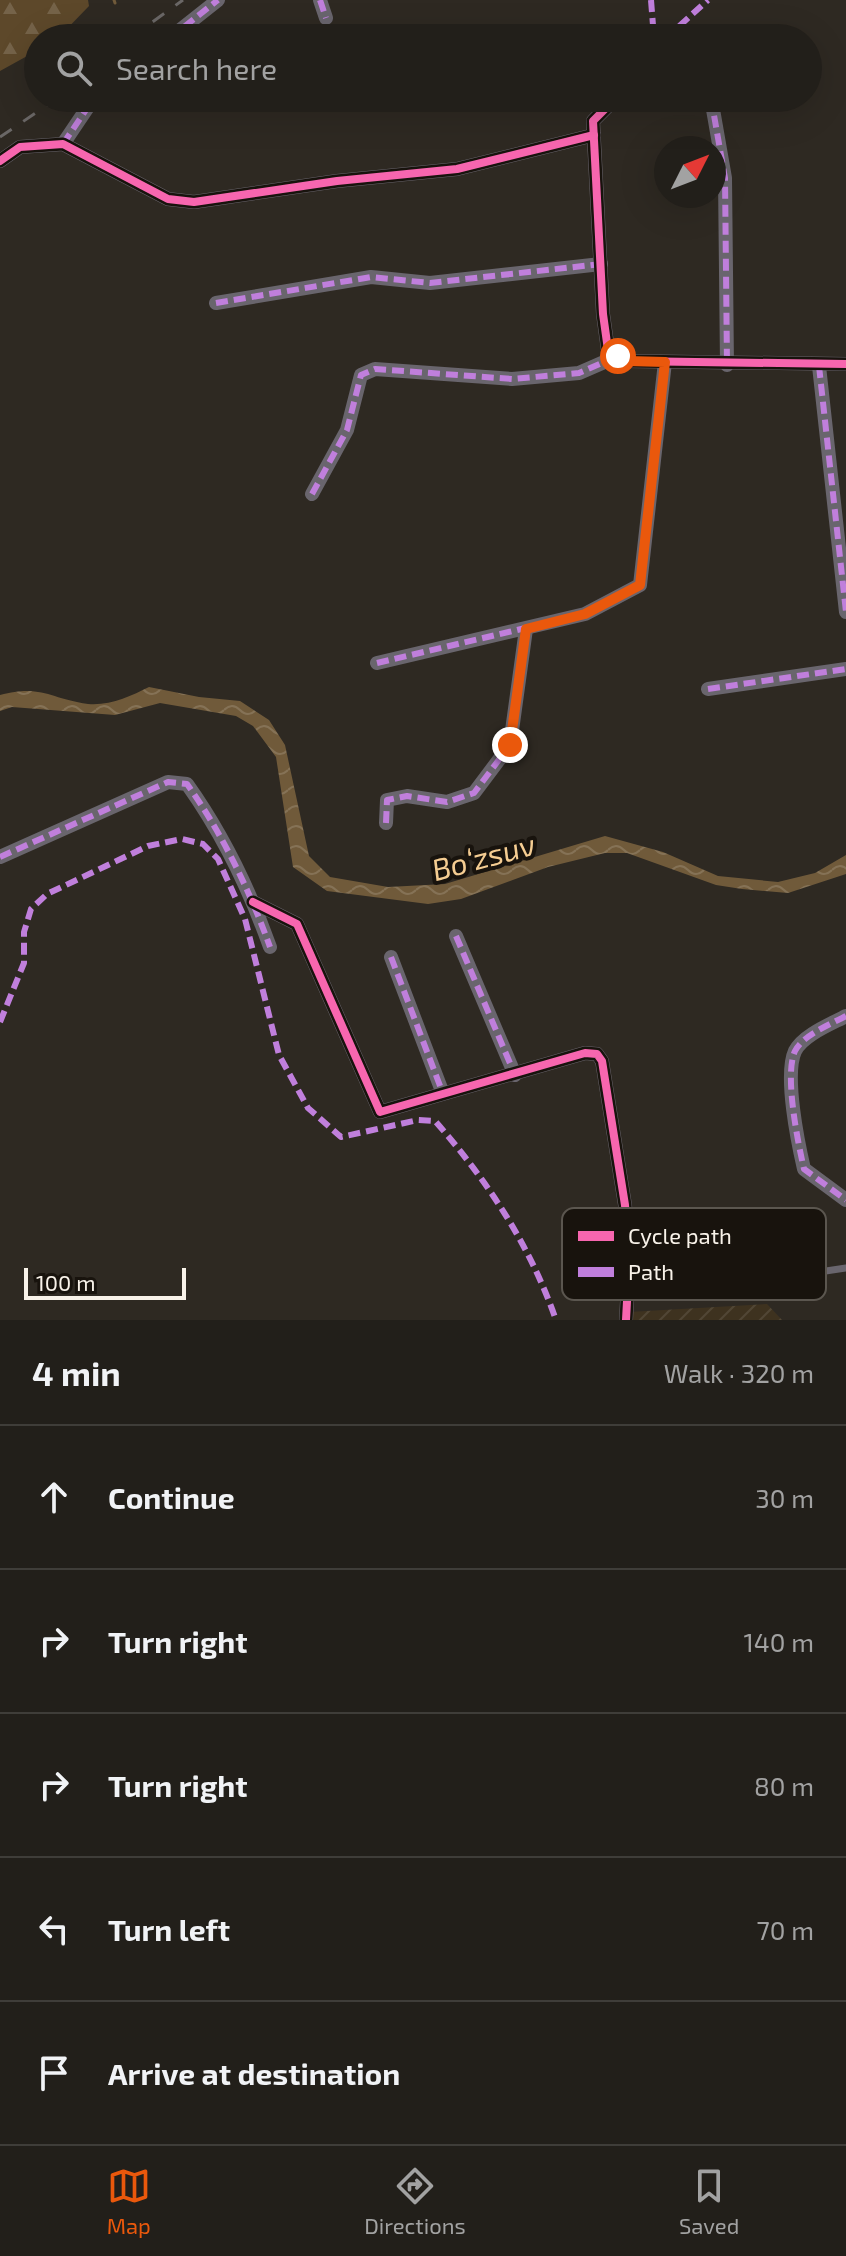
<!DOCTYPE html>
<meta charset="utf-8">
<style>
:root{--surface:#221f1a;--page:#2e2c27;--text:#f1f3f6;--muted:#a2a2a2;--line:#3f3d39;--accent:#ea580c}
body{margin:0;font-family:"Exo 2",sans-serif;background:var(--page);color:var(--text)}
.compass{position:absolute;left:654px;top:136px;width:72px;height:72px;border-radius:50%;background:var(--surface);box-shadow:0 8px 32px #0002;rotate:48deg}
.scale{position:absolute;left:24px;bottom:20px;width:162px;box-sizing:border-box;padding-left:8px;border:4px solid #f8f2e9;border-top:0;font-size:22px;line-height:28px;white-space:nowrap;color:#f8f2e9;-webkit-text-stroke:6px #18130d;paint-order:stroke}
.stop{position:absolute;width:24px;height:24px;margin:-18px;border:6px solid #ea580c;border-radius:50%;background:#fff}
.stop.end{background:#ea580c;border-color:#fff;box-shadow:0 2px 8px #0008}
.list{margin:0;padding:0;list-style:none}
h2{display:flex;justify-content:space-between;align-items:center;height:104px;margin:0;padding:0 32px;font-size:34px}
h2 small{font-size:26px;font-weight:400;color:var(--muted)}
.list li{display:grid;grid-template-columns:52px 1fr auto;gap:24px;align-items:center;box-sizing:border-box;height:144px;padding:0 32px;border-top:2px solid var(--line)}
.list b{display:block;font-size:30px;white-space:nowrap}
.list em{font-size:26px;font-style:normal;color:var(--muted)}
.icon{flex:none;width:44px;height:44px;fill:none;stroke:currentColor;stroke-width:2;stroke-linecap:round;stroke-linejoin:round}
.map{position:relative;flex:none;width:846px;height:1320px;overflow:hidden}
.search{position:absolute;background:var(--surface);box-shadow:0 8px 32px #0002;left:24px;right:24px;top:24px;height:88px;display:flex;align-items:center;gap:20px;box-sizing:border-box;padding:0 28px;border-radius:44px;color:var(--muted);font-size:30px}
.sheet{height:824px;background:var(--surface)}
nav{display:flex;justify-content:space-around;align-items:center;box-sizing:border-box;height:112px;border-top:2px solid var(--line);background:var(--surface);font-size:22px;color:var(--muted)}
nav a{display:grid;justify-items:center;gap:4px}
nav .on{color:var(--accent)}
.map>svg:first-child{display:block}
.industrial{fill:url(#industrial-furrows)}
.forest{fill:url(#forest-firs)}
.water{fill:url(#water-waves)}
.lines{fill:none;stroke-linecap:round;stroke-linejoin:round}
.stream{stroke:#705a3a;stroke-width:3}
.lane{stroke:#69656d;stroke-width:7}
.street{stroke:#69656d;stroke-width:14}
.rail{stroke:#6a6766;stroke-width:3;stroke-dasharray:14 14;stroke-linecap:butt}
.quiet{stroke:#c07fdc;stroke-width:6;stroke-dasharray:12 6;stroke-linecap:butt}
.cycleway-casing{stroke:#18130d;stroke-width:13}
.cycleway{stroke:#f766af;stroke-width:8}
.route{stroke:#ea580c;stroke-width:10}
.labels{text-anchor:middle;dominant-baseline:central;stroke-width:8;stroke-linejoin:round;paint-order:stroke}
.water-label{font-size:30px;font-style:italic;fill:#f5cd92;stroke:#18130d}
.key{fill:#18130d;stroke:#5b564f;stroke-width:2}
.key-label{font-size:22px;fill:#f8f2e9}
</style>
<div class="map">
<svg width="846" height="1320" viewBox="0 0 846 1320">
<defs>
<pattern id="industrial-furrows" width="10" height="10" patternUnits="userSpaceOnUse" patternTransform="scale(2)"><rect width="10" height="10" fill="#3e321f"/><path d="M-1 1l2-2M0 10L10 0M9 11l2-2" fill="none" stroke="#514635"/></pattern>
<pattern id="forest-firs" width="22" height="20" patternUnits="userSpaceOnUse" patternTransform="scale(2)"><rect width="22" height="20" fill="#5d482a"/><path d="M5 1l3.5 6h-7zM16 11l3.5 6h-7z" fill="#756349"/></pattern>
<pattern id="water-waves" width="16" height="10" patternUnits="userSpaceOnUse" patternTransform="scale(2)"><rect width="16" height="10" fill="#705a3a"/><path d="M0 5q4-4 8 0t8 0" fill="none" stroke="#857256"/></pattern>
</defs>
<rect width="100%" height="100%" fill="#2e2922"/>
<path class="industrial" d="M767 1304 782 1320H630L629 1312Z"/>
<path class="forest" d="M0 0H88L89 6 58 38H38V50L0 71Z"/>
<path class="water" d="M149 687 199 697 240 701 269 720 285 745 309 856 330 877 388 887 445 884 605 836 663 852 718 876 778 882 815 873 846 855V874L788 893 742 889 716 885 627 853H605L548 867 461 899 428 904 327 891 293 867 276 757 253 726 236 716 160 703 115 715 12 707 0 711V695C42 684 50 699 88 704 110 706 131 696 149 687Z"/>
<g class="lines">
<path class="stream" d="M114 0 115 3"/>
<path class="lane" d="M779 1278 846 1268"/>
<g class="street">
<path d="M320 0 326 18"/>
<path d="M170 38 218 0"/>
<path d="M616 98 593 121 603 314 608 350 627 361 846 364"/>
<path d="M711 98 725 178 727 365"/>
<path d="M63 144 94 98"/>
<path d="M0 161 20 147 63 144 168 199 194 202 337 181 457 169 594 135"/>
<path d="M216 303 371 277 430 283 601 264"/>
<path d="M819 366 846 612"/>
<path d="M312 494 347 430 361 375 375 369 512 379 579 373 618 356"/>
<path d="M377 663 585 614 640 585 665 362"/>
<path d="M708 689 846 669"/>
<path d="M386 823 387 800 407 796 447 802 474 793 510 745 526 629"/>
<path d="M0 857 168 782 187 784C222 833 250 891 270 947"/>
<path d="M253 902 297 924 380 1112 585 1053 597 1054 602 1061 625 1205 629 1264 626 1320"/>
<path d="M456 936 515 1075"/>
<path d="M391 957 442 1091"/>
<path d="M846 1016C831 1024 803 1035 795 1051 784 1075 798 1143 804 1169L846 1200"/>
</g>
<g class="rail">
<path d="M130 38 183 0"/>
<path d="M0 137 58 98"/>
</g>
<g class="quiet">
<path d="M320 0 326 18"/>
<path d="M651 0 654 38"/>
<path d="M170 38 218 0"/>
<path d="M666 38 708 0"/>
<path d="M711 98 725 178 727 365"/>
<path d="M63 144 94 98"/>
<path d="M216 303 371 277 430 283 601 264"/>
<path d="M819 366 846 612"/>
<path d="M312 494 347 430 361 375 375 369 512 379 579 373 618 356"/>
<path d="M377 663 585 614 640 585 665 362"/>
<path d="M708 689 846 669"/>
<path d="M386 823 387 800 407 796 447 802 474 793 510 745 526 629"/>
<path d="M0 857 168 782 187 784C222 833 250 891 270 947"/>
<path d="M456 936 515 1075"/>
<path d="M391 957 442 1091"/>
<path d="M846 1016C831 1024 803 1035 795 1051 784 1075 798 1143 804 1169L846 1200"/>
<path d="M0 1022 24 963V932L31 909 47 894 148 846 182 839 203 844 218 859 245 919 279 1055 308 1108 341 1137 418 1120 435 1121C487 1180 530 1245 556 1320"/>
</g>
<g class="cycleway-casing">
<g id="cycleway">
<path d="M616 98 593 121 603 314 608 350 627 361 846 364"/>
<path d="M0 161 20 147 63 144 168 199 194 202 337 181 457 169 594 135"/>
<path d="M253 902 297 924 380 1112 585 1053 597 1054 602 1061 625 1205 629 1264 626 1320"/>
</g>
</g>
<use href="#cycleway" class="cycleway"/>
</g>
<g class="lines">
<path class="route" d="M510 745 526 629 585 614 640 585 665 362 627 361 618 356"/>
</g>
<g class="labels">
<g class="water-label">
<text transform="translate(483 856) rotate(-15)">Boʻzsuv</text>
</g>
</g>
<rect x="562" y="1208" width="264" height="92" rx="12" class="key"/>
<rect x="578" y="1231" width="36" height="10" fill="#f766af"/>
<rect x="578" y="1267" width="36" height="10" fill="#c07fdc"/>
<g class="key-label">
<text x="628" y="1244">Cycle path</text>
<text x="628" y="1280">Path</text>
</g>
</svg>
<svg class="compass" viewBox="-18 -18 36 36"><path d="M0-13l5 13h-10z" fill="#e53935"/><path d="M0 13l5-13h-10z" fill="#a2a2a2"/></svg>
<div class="scale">100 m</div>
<div class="stop" style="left:618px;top:356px"></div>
<div class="stop end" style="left:510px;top:745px"></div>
<div class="search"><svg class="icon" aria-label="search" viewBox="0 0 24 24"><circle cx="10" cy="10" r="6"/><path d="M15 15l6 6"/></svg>Search here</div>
</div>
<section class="sheet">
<h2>4 min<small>Walk · 320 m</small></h2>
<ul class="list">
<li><svg class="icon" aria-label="ahead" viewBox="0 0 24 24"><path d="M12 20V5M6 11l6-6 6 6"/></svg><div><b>Continue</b></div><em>30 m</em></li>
<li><svg class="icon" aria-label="right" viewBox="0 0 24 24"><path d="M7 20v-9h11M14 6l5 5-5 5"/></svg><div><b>Turn right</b></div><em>140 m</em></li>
<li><svg class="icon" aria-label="right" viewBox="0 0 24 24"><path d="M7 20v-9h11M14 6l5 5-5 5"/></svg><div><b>Turn right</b></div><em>80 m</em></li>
<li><svg class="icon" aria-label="left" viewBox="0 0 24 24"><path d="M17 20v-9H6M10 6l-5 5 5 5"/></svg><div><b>Turn left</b></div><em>70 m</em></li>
<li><svg class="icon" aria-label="arrive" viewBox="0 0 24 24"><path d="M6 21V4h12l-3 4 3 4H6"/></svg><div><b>Arrive at destination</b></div></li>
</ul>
</section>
<nav>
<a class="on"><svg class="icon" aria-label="map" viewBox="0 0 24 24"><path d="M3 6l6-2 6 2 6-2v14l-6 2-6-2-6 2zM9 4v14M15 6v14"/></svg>Map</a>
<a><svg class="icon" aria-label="directions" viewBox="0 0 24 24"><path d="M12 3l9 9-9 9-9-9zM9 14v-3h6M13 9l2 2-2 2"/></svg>Directions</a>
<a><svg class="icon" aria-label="saved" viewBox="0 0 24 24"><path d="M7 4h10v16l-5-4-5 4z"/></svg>Saved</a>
</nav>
